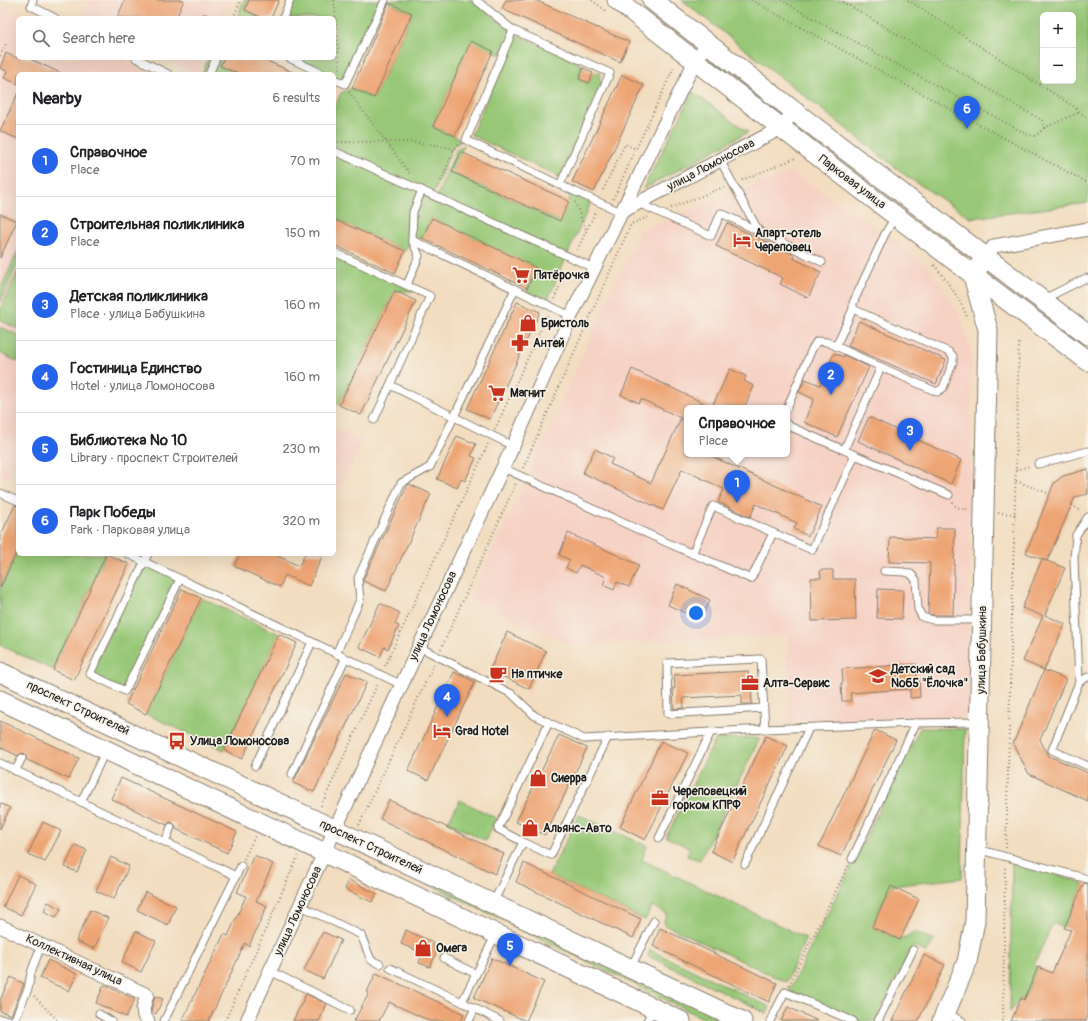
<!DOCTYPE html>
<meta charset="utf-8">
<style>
:root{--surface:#fff;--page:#f2f2f2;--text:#202124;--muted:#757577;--line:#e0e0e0;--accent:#2563eb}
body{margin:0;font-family:Pangolin,sans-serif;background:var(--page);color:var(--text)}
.controls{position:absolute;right:12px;top:12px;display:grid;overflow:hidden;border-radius:6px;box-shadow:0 4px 16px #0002}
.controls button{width:36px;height:36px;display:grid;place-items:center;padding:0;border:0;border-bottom:1px solid var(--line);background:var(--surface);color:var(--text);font:20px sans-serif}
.you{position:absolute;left:696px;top:613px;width:14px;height:14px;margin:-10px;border:3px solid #fff;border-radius:50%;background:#1a73e8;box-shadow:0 0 0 6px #1a73e833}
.badge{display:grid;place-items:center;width:26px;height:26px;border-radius:50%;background:var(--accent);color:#fff;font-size:13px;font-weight:700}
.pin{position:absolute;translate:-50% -33px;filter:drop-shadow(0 1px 2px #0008)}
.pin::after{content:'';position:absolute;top:21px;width:14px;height:12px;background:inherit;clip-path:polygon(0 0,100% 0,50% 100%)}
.popup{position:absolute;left:684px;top:405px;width:106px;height:52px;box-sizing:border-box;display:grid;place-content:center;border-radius:6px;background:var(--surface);filter:drop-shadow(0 1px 3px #0005);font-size:13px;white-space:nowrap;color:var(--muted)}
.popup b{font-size:15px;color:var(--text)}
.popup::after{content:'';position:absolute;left:50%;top:100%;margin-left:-8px;border:8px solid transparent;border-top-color:var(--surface)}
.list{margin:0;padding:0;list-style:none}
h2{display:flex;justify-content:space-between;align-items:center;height:52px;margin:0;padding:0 16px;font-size:17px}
h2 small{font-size:13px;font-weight:400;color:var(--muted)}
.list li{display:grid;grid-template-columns:26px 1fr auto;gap:12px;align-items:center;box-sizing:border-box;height:72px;padding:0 16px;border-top:1px solid var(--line)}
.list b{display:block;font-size:15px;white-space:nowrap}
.list p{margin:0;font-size:13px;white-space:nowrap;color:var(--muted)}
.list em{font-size:13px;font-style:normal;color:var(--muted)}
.icon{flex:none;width:22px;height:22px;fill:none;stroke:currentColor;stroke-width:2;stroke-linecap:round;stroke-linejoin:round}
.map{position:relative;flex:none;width:1088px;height:1021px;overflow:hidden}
.search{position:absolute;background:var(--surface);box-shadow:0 4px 16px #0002;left:16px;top:16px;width:320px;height:44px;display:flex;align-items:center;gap:10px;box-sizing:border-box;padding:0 14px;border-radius:6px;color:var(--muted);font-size:15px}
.panel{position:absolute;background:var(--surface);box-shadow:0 4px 16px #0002;left:16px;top:72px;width:320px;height:484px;border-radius:6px}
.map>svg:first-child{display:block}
.built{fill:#f6d2c5;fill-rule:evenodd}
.green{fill:#98c877;stroke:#5a724a;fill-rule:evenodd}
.building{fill:#eea574}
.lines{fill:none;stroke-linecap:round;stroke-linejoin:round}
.lane-casing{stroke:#877c6e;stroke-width:9}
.street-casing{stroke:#877c6e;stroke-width:15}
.secondary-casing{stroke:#877c6e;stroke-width:21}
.path{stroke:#877c6e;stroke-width:2;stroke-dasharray:1 3;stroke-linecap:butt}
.lane{stroke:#fff;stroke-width:7}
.street{stroke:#fff;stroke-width:13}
.secondary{stroke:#fff;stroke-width:19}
.labels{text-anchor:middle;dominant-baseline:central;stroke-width:3;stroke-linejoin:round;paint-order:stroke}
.street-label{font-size:12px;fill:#1c1c1c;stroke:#f7f3e8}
.poi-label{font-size:12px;font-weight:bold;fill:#1c1c1c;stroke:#f7f3e8;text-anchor:start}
</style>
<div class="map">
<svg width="1088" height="1021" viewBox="0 0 1088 1021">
<rect width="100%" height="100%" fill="#f7f3e8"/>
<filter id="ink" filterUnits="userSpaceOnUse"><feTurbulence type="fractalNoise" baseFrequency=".025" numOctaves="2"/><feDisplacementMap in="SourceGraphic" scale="8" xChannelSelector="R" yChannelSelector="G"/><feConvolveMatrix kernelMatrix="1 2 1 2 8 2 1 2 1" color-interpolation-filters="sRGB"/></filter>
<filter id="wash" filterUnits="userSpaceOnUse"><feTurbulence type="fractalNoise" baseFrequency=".012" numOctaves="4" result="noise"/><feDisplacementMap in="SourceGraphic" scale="16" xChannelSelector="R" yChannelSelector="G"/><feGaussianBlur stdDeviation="0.9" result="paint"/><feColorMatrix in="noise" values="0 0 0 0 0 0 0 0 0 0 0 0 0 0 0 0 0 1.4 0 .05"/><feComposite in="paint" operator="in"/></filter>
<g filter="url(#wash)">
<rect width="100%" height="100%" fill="#f2ddc0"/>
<g class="built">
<path d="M89 0H231L223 18H80Z"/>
<path d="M6 6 31 18H18V58H117L152 74H18V456L7 479 0 476V11Z"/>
<path d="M161 58H205L198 74H196Z"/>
<path d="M792 172 885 234 929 268 961 317 972 355 968 716 789 722 787 636 570 645 469 599 526 479 634 241 640 231 731 194ZM687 408H787V454H687Z"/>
<path d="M334 428 362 441 334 500Z"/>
</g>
<g class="green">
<path d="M244 0H249L245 10 262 18H237Z"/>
<path d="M293 0H382L345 82 334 77V74H328L293 58H334V18H285Z"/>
<path d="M389 0H473L511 31 501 55 471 42 433 126 455 136 461 141 453 146 432 197 436 199 456 150 464 145 452 173 559 221 572 193 591 202 547 301 526 292 536 268 432 218 422 238 411 240 405 251 334 219V109L341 93 352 88 374 98 412 13 389 3Z"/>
<path d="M682 0H1088V203L971 218 908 177ZM1043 15H1073V81H1043Z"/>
<path d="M516 34 583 65V68L579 79 589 83 593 73 596 72 601 74 599 79 602 82 560 177 471 135Z"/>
<path d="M208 58H224L220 66 239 74H202Z"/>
<path d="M715 60 774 105 770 111 711 65Z"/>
<path d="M693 92 748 132 643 189Z"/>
<path d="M18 251V263L0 302V290Z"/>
<path d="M334 254 415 291H395L339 405 334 402Z"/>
<path d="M18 271V329L0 320V309Z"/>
<path d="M0 327 18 335V362L0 353Z"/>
<path d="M18 549V554H106L53 670 0 645V588Z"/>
<path d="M144 562 180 579 125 691 90 674Z"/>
<path d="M201 598 279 634 224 750 146 714Z"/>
<path d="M920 728 965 729 962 878 891 886 872 927 900 940 915 932 934 940 927 952 912 947 875 1021H859L789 991Z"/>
<path d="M760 738 700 860 687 856 690 848 666 837 716 739Z"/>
<path d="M460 800 496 818 486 841 448 822Z"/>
<path d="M579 815 647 846 642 860 806 938 786 982 663 924 667 914 652 906 645 920 549 875Z"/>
<path d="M345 843 734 1021H709Z"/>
<path d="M1012 863 1082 882V888L1064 928 1053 923 1034 965 1038 967 1024 1000 1021 998 1010 1012Z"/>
<path d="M650 950 770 1007 767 1013 648 956Z"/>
</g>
<g id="blocks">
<g class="building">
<path d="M125 0H184L176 18H117Z"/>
<path d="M249 0H279L271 18H262L245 10Z"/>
<path d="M506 0H535L629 42 620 62 502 9Z"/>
<path d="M389 3 412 13 374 98 352 88Z"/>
<path d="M471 41 493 51 455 136 433 126Z"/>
<path d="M6 53 17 58H28L63 74H18V84L4 78 7 71 0 68Z"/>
<path d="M224 58H260L297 74H239L220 66Z"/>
<path d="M583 68 593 73 589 83 579 79Z"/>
<path d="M622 75 644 85 594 192 572 182Z"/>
<path d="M18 93V139L0 131Z"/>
<path d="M461 152 569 201 560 221 452 172Z"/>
<path d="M0 214 17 221 0 258Z"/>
<path d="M432 218 537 268 527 288 422 238Z"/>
<path d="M334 219 405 251 395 273 334 245Z"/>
<path d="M727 223 794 255 793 258 821 272 808 298 780 284 783 278 716 246Z"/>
<path d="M395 291 416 301 361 415 339 405Z"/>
<path d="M517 302 540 312 490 419 467 409Z"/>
<path d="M859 321 946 360 936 384 848 346Z"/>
<path d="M834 353 843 357 844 355 869 367 837 437 804 422 814 399 799 392 805 379 820 385Z"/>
<path d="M632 369 712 407 730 369 746 376 744 381 754 386 744 408H687V454H707L822 507 808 536 794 529 797 523 756 504 750 517 718 502 724 489 682 469 663 510 583 473 595 449 613 458 610 464 651 483 681 418 641 399 639 403 621 395Z"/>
<path d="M869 417 961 460 951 484 858 441Z"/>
<path d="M457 436 476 444 471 456 476 458 465 481 461 479 457 488 437 479Z"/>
<path d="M1088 469V494L1075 497 1047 561 1026 553 1054 483 1063 476Z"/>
<path d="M409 484 431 494 386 591 363 581V580L407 486Z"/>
<path d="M15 505 18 506V549L0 588V537Z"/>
<path d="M936 528H955L953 615H934L928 614 930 563 889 562 890 537 936 539Z"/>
<path d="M568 533 639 565 629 587 617 582 614 590 603 585 606 577 580 565 576 573 566 568 570 560 559 555Z"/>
<path d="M106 554 129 564 74 680 53 670Z"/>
<path d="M240 554H274L299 566 305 554H323L309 586 285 575 280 587 234 566Z"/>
<path d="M1042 559 1065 568 1045 615 1065 624 1044 670 1023 661 1043 616 1022 608Z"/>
<path d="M820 570H833V579H855L856 620 812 621 811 578H821Z"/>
<path d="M677 584 710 600 701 620 668 605Z"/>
<path d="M182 589 201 598 146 714 126 704Z"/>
<path d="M878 589 903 590 902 619 877 618Z"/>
<path d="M380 603 400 613 395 624 399 626 388 649 384 647 380 657 359 647Z"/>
<path d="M507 632 546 651 529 689 490 670Z"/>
<path d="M279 634 297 643 242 759 224 750Z"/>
<path d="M916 664 917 679 919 678 920 697 910 698V689L850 693 851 701H842L841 683H843L842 669Z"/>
<path d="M1044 670 1066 679 1040 740 1049 756 1088 773V801L1029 774 1013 744Z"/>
<path d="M748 671 749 683H751L752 704H742V695L683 698 684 708 674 709 673 688H675L674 675Z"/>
<path d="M454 672 475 682 428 780 408 771Z"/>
<path d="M346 673 367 682 314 792 293 783Z"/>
<path d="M0 721 79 758 69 779 27 760 26 756 24 753 20 754 18 756 0 747Z"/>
<path d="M875 730 896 740 841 856 819 846Z"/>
<path d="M559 735 587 748 545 835 516 822Z"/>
<path d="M766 736 788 746 732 862 711 851Z"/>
<path d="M661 741 688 753 645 840 620 827Z"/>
<path d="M121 778 237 832 227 853 176 829V826L173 823 170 822 167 825 111 799Z"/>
<path d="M389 800 504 854 495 874 380 819Z"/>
<path d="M0 803 10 808 0 829Z"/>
<path d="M43 822 61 831 45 862 28 854Z"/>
<path d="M75 845 87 850 77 872 65 867Z"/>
<path d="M254 855 273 864 256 901 267 906 249 946 245 943 209 1021H182L224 934 228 936 246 896 237 892Z"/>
<path d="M111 857 129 866 114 899 96 891Z"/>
<path d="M524 863 641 919 633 938 516 882Z"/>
<path d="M18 875 36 884 21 915 3 907Z"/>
<path d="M349 880 377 894 372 902 345 889Z"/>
<path d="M1084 883 1088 884V1015L1086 1021H1011L1021 998 1024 1000 1038 967 1052 973 1071 930 1064 928Z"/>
<path d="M891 886 919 899 900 940 872 927Z"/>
<path d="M145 892 176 906 168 925 137 910Z"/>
<path d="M48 902 61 909 56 917 44 911Z"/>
<path d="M90 910 108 918 94 949 76 941Z"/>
<path d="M660 928 777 983 769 1002 653 946Z"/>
<path d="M406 930 432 942 436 954 430 967 419 963 423 953 401 944Z"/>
<path d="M136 931 156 941 141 972 122 962Z"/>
<path d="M323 932 341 940 323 979 304 970Z"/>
<path d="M924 955 945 965 918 1021H892Z"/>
<path d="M492 958 544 982 526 1021 474 998Z"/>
<path d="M48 960 77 974 69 991 40 978Z"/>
<path d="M376 973 464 1014 461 1021H430L389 1002 379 1021H354L369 993 367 992Z"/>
<path d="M11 977 24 984 11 1015 0 1011V1000Z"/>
<path d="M104 985 135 999 126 1017 96 1003Z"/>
<path d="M306 994 327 1004 319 1021H293Z"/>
<path d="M155 996 163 999 156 1014 152 1012 151 1010Z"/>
<path d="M788 1007 818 1021H781Z"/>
</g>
</g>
</g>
<g filter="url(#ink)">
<use href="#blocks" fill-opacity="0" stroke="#877c6e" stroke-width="1"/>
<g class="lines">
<g class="lane-casing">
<g id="lane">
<path d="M33 0 31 6 55 18"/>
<path d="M476 0 513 30 610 73 560 185"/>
<path d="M204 18H205"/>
<path d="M283 18 290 0"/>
<path d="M513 30 466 140 560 185 621 212"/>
<path d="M136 58 168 74"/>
<path d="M289 58 323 74"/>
<path d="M209 74 216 58"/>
<path d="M334 79 345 84 385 0"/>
<path d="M334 151 594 268"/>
<path d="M720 160 758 230"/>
<path d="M638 203 711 236 721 213 822 262"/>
<path d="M412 240 571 316"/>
<path d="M334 252 430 296 390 385 513 446"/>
<path d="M407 285 419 256 412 240 413 212 422 190"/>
<path d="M1044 299 1086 278 1088 280"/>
<path d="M853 309 949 352 953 356V362L943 388 937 392 881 367 844 450 855 455"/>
<path d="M836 346 853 309V303L885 234 895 217"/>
<path d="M787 408 812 349 817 341 827 342 881 367"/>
<path d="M374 420 390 385"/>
<path d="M787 424 791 427 844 450"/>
<path d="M1038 464 1088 451"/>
<path d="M503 468 670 544 751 579 773 533"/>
<path d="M0 493 18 501"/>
<path d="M1088 517 1076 535 1074 559 1079 682 1052 750 1088 766"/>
<path d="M128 554 402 685"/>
<path d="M148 554 90 674 125 691 180 579"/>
<path d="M692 554 713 506 812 550 855 455 949 495"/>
<path d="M884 571 904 572 911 574 916 580 918 609 922 617 933 620H980"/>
<path d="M419 647 512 694 535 716 584 739 765 729 916 723 979 722"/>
<path d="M336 654 360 600 358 578 401 483 430 467 515 289"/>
<path d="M1079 682 1088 677"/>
<path d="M764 708 668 714 667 663 761 659 765 729"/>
<path d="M0 763 236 876"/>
<path d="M255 766 312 642"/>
<path d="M15 771 22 758"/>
<path d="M292 774 345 659"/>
<path d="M81 802 106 750"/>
<path d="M659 838 711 732"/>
<path d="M165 842 171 827"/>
<path d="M523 842 498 829 549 722"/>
<path d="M977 849 1088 879"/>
<path d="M852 859 916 723"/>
<path d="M745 864 809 728"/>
<path d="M493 903 523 842 551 855 608 737"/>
<path d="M301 906 361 935 371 960 380 964"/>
<path d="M444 958 476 974"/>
<path d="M631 967 654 921"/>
<path d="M390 968 462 1002 500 1021"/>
<path d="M270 971 350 1010"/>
<path d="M462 1002 496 934"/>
<path d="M946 1013 962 1021"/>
<path d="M99 1014 111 1021"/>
<path d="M0 1019 14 1021"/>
<path d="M14 1021 28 989 31 973 41 945"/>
<path d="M164 1021 241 866"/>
<path d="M469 1021 475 1008"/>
<path d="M647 1021 653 1008"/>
<path d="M770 1021 785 992 853 1021"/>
<path d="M878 1021 913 950"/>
</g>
</g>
<g class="street-casing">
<g id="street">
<path d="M621 212 781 128 794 111"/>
<path d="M985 257 994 246 1088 229"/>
<path d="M0 926 147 995 143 1009 144 1016 148 1021"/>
<path d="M247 1021 419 647 513 446 571 316 695 61 708 44"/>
</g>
</g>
<g class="secondary-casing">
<g id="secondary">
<path d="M617 0C773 122 929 243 1088 361"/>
<path d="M652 0 794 111 1088 335"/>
<path d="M0 672 742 1021"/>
<path d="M0 700 681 1021"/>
<path d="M942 1021 967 962 975 921 988 330 973 276 985 257"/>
</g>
</g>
<g class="path">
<path d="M334 0 340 72"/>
<path d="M592 0 606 11"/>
<path d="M751 0 937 102 1088 183"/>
<path d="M781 0C862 47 946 90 1028 135L1036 136 1044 128 1042 120 1020 108 840 0"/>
<path d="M908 0 1073 106 1088 119"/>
<path d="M233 18 241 0"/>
<path d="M0 56 6 44"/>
<path d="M349 92 411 175"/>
<path d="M1044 128 1080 112"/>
<path d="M338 142C377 142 417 139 454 149"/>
<path d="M742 180 796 158"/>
<path d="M441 181 454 149 460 144"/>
<path d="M603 190 625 144 636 149"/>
<path d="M613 199 675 65"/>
<path d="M575 202 586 230"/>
<path d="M671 208 724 187"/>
<path d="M577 250 596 211"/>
<path d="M934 265C948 282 960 299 968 319"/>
<path d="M554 299 569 267"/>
<path d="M495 429 548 314"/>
<path d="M523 468 631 224 648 217"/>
<path d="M1016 470 1030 466"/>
<path d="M1016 481 1050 494"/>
<path d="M953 502 956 507 970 510"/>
<path d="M1072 505 1081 511"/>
<path d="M998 513 1015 514"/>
<path d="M441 649 516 483"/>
<path d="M385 666 488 444"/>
<path d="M321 806 378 683"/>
<path d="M359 825 434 664"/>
<path d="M1006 848 1019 343"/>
<path d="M244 859 255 836"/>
<path d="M789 985 848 866"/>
<path d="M34 996 58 1021"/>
<path d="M751 1008 763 1014"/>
<path d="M225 1021 298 856"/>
<path d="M1003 1021 1005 866"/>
</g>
<use href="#lane" class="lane"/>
<use href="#street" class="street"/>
<use href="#secondary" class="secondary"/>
</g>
</g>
<defs>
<g id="hotel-bare" transform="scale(1.38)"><path d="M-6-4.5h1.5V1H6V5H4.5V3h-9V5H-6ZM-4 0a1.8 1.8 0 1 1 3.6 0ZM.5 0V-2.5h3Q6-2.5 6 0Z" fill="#c8321e" stroke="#f7f3e8" stroke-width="2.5" paint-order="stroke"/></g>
<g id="supermarket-bare" transform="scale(1.38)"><path d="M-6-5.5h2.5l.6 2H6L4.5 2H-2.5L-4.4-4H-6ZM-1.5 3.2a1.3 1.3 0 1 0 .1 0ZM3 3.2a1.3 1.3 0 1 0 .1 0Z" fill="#c8321e" stroke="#f7f3e8" stroke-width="2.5" paint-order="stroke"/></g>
<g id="shop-bare" transform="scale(1.38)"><path d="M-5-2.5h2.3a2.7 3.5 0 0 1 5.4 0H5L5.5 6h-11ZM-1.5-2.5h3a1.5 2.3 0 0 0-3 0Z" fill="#c8321e" stroke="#f7f3e8" stroke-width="2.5" paint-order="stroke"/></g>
<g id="pharmacy-bare" transform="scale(1.38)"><path d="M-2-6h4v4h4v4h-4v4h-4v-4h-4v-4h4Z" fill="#c8321e" stroke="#f7f3e8" stroke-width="2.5" paint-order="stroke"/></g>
<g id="cafe-bare" transform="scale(1.38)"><path d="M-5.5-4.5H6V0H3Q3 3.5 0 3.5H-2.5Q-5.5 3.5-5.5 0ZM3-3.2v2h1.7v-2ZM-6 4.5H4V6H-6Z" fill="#c8321e" stroke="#f7f3e8" stroke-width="2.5" paint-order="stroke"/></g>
<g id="school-bare" transform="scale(1.38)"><path d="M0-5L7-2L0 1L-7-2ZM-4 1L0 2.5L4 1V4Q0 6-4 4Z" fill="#c8321e" stroke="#f7f3e8" stroke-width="2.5" paint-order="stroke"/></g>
<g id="office-bare" transform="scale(1.38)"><path d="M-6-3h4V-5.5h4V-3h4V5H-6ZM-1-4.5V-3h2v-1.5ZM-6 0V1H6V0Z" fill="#c8321e" stroke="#f7f3e8" stroke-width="2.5" paint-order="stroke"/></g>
<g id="bus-bare" transform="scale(1.38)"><path d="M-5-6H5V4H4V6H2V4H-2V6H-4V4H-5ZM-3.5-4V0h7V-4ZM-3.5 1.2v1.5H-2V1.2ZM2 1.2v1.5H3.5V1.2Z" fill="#c8321e" stroke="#f7f3e8" stroke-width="2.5" paint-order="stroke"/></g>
</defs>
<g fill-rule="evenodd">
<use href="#hotel-bare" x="742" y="240"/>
<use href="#supermarket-bare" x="521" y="275"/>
<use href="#shop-bare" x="528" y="323"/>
<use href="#pharmacy-bare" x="520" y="343"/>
<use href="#supermarket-bare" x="497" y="393"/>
<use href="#cafe-bare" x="498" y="674"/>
<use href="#school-bare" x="878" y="676"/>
<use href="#office-bare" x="750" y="683"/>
<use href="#hotel-bare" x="442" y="731"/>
<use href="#bus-bare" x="177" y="741"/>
<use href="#shop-bare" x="538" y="778"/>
<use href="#office-bare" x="660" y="798"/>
<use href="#shop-bare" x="530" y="828"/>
<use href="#shop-bare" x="423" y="948"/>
</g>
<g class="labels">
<g class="street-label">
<text transform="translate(711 165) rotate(-28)">улица Ломоносова</text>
<text transform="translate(852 182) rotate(37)">Парковая улица</text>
<text transform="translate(433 616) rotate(-65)">улица Ломоносова</text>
<text transform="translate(982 650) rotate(-89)">улица Бабушкина</text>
<text transform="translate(78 708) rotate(25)">проспект Строителей</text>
<text transform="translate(371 847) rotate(25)">проспект Строителей</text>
<text transform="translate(298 911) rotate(-65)">улица Ломоносова</text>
<text transform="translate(74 960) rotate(25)">Коллективная улица</text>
</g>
<g class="poi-label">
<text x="755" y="233">Апарт-отель<tspan x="755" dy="14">Череповец</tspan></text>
<text x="534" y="275">Пятёрочка</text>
<text x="541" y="323">Бристоль</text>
<text x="533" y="343">Антей</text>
<text x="510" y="393">Магнит</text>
<text x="891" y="669">Детский сад<tspan x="891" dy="14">№65 "Ёлочка"</tspan></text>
<text x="511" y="674">На птичке</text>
<text x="763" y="683">Алта-Сервис</text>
<text x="455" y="731">Grad Hotel</text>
<text x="190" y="741">Улица Ломоносова</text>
<text x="551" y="778">Сиерра</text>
<text x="673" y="791">Череповецкий<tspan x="673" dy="14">горком КПРФ</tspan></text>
<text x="543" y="828">Альянс-Авто</text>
<text x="436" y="948">Омега</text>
</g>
</g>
</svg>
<div class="controls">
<button>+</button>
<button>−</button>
</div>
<div class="you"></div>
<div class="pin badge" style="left:737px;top:503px">1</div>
<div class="popup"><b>Справочное</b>Place</div>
<div class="pin badge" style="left:831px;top:395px">2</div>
<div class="pin badge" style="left:910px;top:451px">3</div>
<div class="pin badge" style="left:447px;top:717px">4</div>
<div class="pin badge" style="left:510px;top:966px">5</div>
<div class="pin badge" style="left:967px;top:129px">6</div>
<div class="search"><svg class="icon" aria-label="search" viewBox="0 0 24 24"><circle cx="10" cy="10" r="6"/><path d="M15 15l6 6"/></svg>Search here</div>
<section class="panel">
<h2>Nearby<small>6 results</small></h2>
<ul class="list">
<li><span class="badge">1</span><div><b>Справочное</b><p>Place</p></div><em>70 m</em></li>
<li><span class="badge">2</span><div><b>Строительная поликлиника</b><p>Place</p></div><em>150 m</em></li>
<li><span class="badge">3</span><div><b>Детская поликлиника</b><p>Place · улица Бабушкина</p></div><em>160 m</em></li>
<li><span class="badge">4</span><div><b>Гостиница Единство</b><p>Hotel · улица Ломоносова</p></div><em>160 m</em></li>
<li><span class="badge">5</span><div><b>Библиотека № 10</b><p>Library · проспект Строителей</p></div><em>230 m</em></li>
<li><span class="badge">6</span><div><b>Парк Победы</b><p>Park · Парковая улица</p></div><em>320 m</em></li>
</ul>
</section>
</div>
